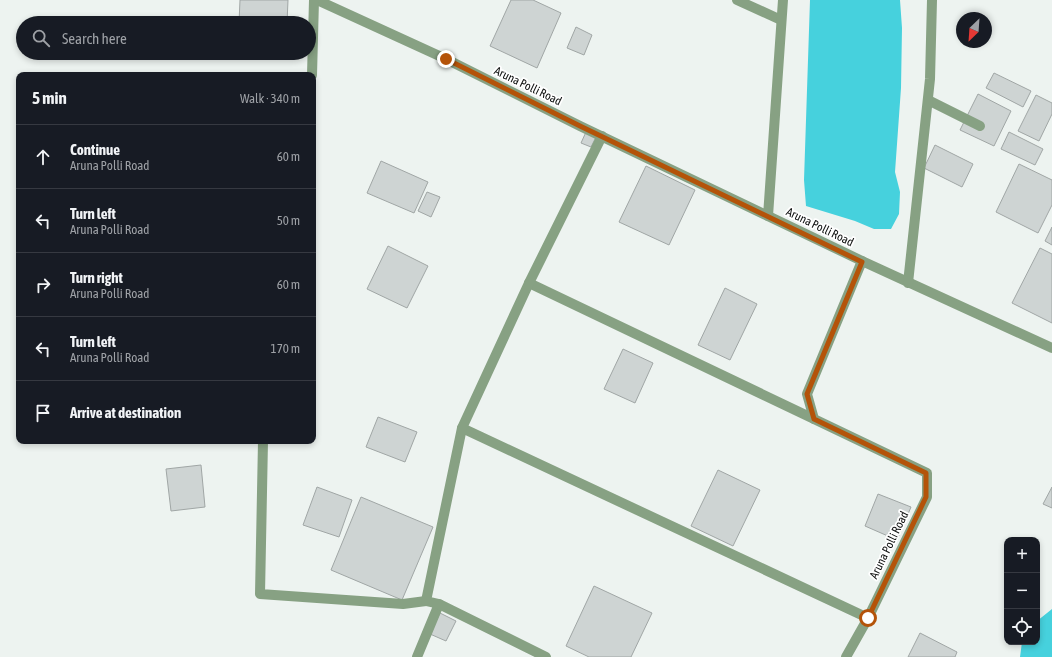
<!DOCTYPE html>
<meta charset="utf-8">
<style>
:root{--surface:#171b24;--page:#242831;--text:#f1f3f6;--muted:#9ea1a6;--line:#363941}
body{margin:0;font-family:"Asap Condensed",sans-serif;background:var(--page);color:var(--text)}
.controls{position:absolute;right:12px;bottom:12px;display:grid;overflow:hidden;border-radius:8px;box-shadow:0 2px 6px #0003}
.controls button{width:36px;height:36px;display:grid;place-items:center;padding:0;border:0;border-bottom:1px solid var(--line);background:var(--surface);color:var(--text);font:20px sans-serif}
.compass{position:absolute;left:956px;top:12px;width:36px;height:36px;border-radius:50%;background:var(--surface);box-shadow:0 2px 6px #0003;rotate:205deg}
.stop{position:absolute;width:12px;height:12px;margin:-9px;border:3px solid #b45309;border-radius:50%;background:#fff}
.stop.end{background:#b45309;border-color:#fff;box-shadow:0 1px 4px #0008}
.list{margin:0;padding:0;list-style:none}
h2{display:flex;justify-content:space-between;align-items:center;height:52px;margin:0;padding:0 16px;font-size:17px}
h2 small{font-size:13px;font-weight:400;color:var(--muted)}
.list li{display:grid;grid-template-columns:26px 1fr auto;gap:12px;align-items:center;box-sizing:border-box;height:64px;padding:0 16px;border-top:1px solid var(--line)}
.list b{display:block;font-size:15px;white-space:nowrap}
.list p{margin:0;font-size:13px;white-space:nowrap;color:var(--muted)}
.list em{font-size:13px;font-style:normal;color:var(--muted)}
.icon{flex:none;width:22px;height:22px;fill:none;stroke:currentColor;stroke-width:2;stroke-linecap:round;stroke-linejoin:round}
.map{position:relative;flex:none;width:1052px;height:657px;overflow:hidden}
.search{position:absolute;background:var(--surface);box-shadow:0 2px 6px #0003;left:16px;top:16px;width:300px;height:44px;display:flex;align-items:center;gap:10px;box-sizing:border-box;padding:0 14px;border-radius:22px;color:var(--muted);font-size:15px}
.panel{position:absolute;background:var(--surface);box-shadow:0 2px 6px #0003;left:16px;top:72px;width:300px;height:372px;border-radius:8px}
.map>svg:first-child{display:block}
.water{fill:#46d1dd}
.building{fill:#ced4d3;stroke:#a0a6a5}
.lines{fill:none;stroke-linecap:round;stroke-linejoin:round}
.minor{stroke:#87a183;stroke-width:10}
.route{stroke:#b45309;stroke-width:5}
.labels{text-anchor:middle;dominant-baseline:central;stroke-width:3.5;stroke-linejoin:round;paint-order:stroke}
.street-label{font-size:12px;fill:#0c0e0d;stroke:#fff}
</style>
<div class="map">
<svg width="1052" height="657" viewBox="0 0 1052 657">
<rect width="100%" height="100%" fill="#edf3f0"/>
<g class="water">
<path d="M810 0H900L902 28 901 88 895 172 900 192 899 214 891 229H874L855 221 806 206 804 180Z"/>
<path d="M1052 609V657H1020L1022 642H1037V621Z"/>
</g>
<g class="building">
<path d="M240 0H288L287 23H239Z"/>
<path d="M511 0H533L561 13 537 68 490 46Z"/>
<path d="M576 27 592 35 584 55 567 48Z"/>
<path d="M994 73 1031 91 1023 107 986 88Z"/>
<path d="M978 94 1011 111 994 146 960 130Z"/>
<path d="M1036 95 1052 103V114L1039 141 1018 131Z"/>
<path d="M586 132 596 137 591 147 581 143Z"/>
<path d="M1009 132 1043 149 1035 165 1001 149Z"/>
<path d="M935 145 973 164 962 187 924 168Z"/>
<path d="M381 161 428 182 414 213 367 193Z"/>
<path d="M1019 164 1052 180V205L1038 233 996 212Z"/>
<path d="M646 166 695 190 669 245 619 222Z"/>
<path d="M427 192 440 197 431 217 418 211Z"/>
<path d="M1052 227V245L1045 241Z"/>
<path d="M388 246 428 266 407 308 367 289Z"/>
<path d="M1040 248 1052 254V323L1012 303Z"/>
<path d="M725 288 757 304 730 360 698 345Z"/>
<path d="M623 349 653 363 635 403 604 389Z"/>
<path d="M378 417 417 432 405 462 366 447Z"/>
<path d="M201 465 205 507 171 511 166 469Z"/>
<path d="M718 470 760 490 733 546 691 526Z"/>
<path d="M317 487 352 500 339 537 303 525Z"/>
<path d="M1052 487V508L1043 504Z"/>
<path d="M878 494 911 507 897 540 865 526Z"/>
<path d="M361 497 433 527 402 600 331 570Z"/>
<path d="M594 586 652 613 631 657H589L566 646Z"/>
<path d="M440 613 456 621 446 641 430 634Z"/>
<path d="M920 633 957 652 955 657H908Z"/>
</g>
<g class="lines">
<g class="minor">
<path d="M317 0 446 59 580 126 862 261 807 394 814 419 927 473V497L868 618 846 657"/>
<path d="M737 0 781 20"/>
<path d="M312 75 314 0"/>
<path d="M928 100 980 126"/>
<path d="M768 216 783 0"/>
<path d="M862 261 1052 348"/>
<path d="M529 283 814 419"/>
<path d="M908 283 930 79 932 0"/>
<path d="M462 428 868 618"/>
<path d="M263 441 260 594 403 604 426 601"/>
<path d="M417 657 439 604"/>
<path d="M546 657 439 604 426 601 462 428 529 283 602 136"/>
</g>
</g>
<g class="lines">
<path class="route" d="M446 59 580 126 862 262 807 394 814 419 926 473V497L868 618"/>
</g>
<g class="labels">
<g class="street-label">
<text transform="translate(528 86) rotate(26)">Aruna Polli Road</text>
<text transform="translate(820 227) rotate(26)">Aruna Polli Road</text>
<text transform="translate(889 545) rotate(-64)">Aruna Polli Road</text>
</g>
</g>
</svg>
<div class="controls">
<button>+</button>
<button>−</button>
<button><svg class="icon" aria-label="locate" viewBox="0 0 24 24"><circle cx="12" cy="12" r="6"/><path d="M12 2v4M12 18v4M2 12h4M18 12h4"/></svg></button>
</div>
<svg class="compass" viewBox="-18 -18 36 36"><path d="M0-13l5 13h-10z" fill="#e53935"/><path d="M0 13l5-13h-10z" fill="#9ea1a6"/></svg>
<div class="stop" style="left:868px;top:618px"></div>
<div class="stop end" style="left:446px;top:59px"></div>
<div class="search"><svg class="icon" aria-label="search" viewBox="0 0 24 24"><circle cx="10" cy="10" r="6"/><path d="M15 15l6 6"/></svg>Search here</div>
<section class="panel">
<h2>5 min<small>Walk · 340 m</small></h2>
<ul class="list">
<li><svg class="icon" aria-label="ahead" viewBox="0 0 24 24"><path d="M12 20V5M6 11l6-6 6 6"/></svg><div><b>Continue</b><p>Aruna Polli Road</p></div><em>60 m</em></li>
<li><svg class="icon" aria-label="left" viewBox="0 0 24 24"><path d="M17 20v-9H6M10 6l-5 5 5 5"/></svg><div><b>Turn left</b><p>Aruna Polli Road</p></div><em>50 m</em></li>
<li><svg class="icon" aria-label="right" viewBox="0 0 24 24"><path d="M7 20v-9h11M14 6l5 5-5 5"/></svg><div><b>Turn right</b><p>Aruna Polli Road</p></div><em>60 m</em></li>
<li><svg class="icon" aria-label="left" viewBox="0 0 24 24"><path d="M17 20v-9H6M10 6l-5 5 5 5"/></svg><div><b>Turn left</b><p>Aruna Polli Road</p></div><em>170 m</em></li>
<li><svg class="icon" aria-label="arrive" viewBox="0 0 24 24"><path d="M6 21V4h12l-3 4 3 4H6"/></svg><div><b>Arrive at destination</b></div></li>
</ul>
</section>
</div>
